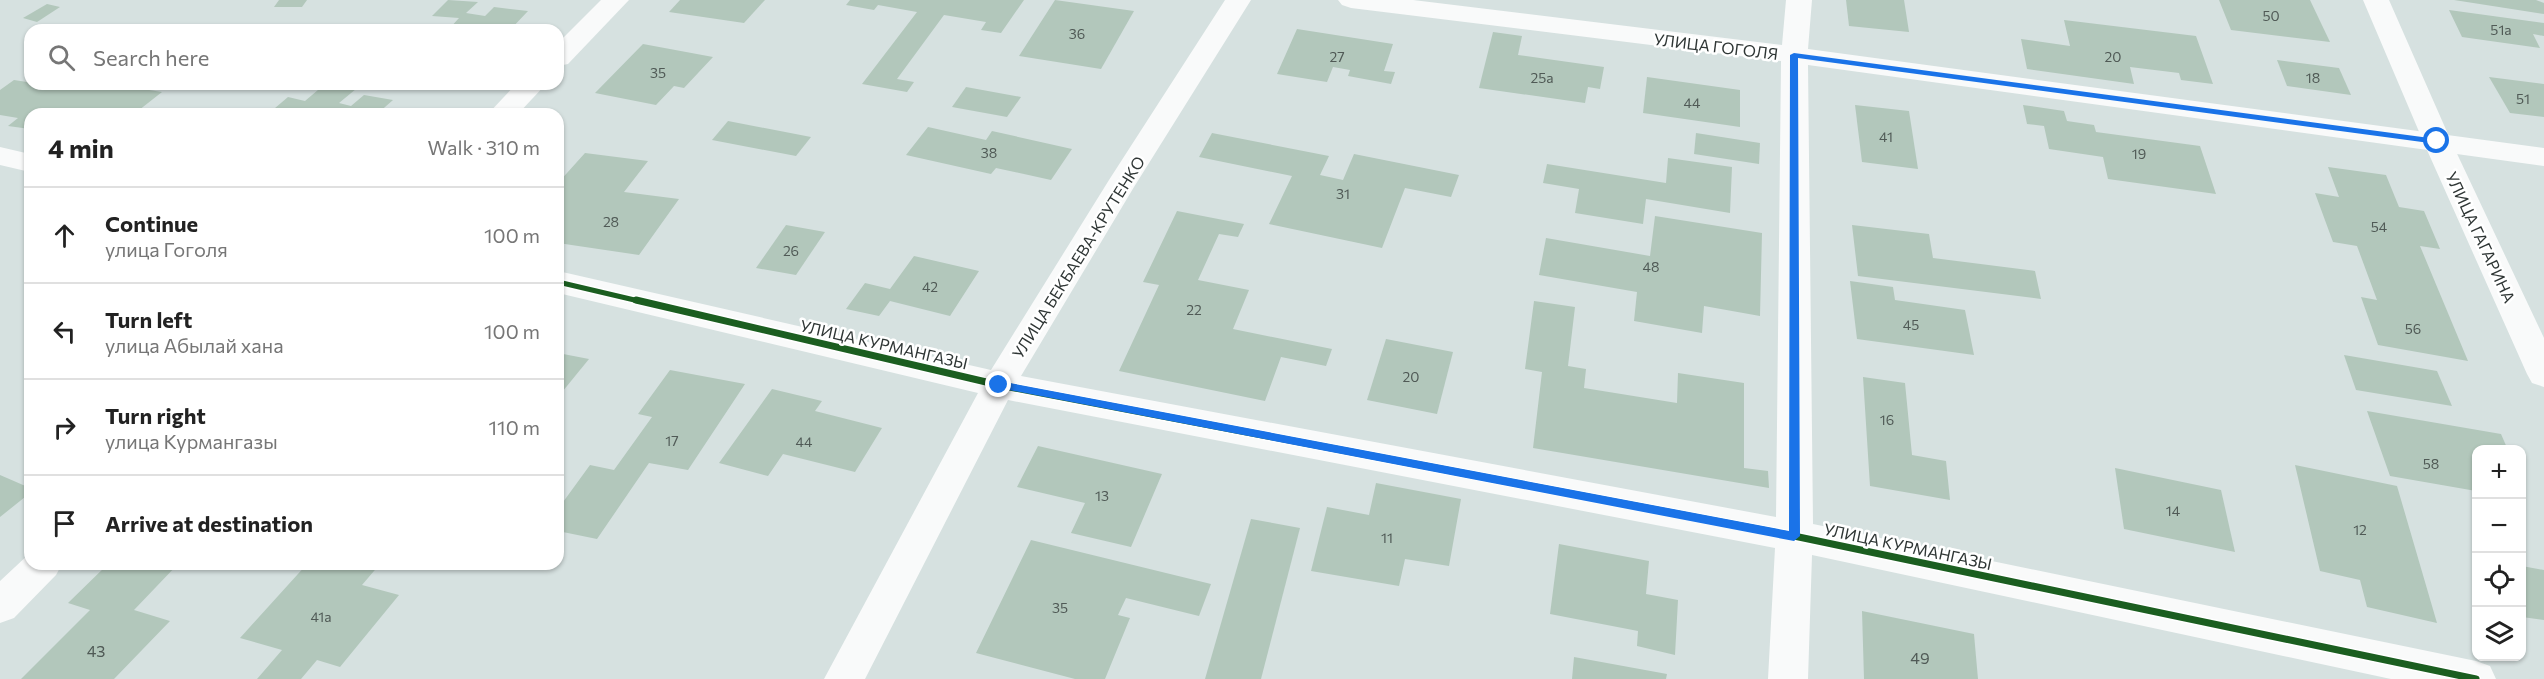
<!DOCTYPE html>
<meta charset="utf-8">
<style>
:root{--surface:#fff;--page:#f2f2f2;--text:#222;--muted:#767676;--line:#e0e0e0}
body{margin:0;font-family:Commissioner,sans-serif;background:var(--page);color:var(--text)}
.controls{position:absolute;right:18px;bottom:18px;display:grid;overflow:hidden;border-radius:12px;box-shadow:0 2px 4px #0004}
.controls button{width:54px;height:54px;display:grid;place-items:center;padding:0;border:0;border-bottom:2px solid var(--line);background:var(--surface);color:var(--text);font:30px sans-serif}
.stop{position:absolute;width:18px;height:18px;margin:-14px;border:4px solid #1a73e8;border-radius:50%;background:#fff}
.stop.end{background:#1a73e8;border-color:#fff;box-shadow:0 2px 6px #0008}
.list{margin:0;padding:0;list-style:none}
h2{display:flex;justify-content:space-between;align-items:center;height:78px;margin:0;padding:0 24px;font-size:26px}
h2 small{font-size:20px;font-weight:400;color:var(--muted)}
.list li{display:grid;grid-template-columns:39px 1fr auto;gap:18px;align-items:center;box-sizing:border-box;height:96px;padding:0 24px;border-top:2px solid var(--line)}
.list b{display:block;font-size:22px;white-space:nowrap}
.list p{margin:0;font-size:20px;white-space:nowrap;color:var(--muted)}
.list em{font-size:20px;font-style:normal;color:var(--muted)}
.icon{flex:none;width:33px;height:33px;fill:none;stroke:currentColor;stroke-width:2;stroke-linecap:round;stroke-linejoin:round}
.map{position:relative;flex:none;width:2544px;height:679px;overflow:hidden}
.search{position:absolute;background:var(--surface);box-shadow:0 2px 4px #0004;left:24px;top:24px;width:540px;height:66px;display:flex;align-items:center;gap:15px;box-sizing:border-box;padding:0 21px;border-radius:18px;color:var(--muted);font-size:22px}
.panel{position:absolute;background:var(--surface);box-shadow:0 2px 4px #0004;left:24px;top:108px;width:540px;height:462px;border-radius:18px}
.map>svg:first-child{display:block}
.building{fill:#b2c7bb}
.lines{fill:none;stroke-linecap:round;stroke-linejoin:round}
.minor{fill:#f9fafa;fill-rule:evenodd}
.major{fill:#f9fafa;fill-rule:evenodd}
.cycleway-far1-casing{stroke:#fff;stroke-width:8}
.cycleway-casing{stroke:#fff;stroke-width:10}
.cycleway-far1{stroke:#1b5e20;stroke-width:5}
.cycleway{stroke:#1b5e20;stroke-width:7}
.route{fill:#1a73e8}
.labels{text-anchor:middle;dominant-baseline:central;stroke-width:5;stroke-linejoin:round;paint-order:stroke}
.number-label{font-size:14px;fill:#505a56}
.street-label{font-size:16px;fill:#2f3635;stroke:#fff}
.near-number-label{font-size:16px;fill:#505a56}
</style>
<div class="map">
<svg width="2544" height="679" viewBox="0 0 2544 679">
<rect width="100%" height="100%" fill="#d6e1e0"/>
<g class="building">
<path d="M279 0H307L302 7H274Z"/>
<path d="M448 0 478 2 466 13 485 16 494 7 528 11 510 30H448L459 18 432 16Z"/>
<path d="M680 0H765L744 23 669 12Z"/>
<path d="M850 0H1024L1001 33 981 30 986 22 944 15 897 79 914 82 907 92 862 84 917 12 878 5 874 10 846 5Z"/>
<path d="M1055 0 1134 11 1101 69 1019 56Z"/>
<path d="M1846 0H1904L1909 32 1849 26Z"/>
<path d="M2219 0H2310L2330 42 2231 30Z"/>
<path d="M2454 0H2536L2544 3V14Z"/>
<path d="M47 4 60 7 37 22 23 18Z"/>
<path d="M2449 10 2544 23V36L2533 34 2540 48 2462 37Z"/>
<path d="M2064 20 2196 36 2213 84 2181 80 2179 73 2130 67 2134 84 2027 69 2021 39 2070 46Z"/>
<path d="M1297 29 1393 44 1384 71 1395 72 1391 84 1348 76 1350 70 1333 67 1327 82 1277 74Z"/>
<path d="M1493 32 1522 36 1518 55 1604 67 1600 89 1588 87 1585 103 1479 88Z"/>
<path d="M643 44 713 57 684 88 674 86 656 105 595 93Z"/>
<path d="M2277 60 2339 68 2351 95 2287 86Z"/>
<path d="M1647 77 1740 90V127L1643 113Z"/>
<path d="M2489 77 2544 84V117L2510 113Z"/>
<path d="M14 80 59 87 64 84H111L162 92 134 114H30V129L8 126 18 118 0 115V90Z"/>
<path d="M325 84H362L339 103 351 106 364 95 393 100 377 114H268L288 97 305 101Z"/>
<path d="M966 87 1021 97 1007 117 952 107Z"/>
<path d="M1855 105 1909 111 1918 169 1862 162Z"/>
<path d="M2023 105 2064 111 2067 121 2094 125 2096 132 2200 146 2216 194 2108 179 2103 157 2049 149 2044 126 2027 124Z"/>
<path d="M728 121 811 137 796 156 712 140Z"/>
<path d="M928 127 986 140 992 131 1072 149 1051 180 996 168 991 174 906 155Z"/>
<path d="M1212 133 1329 156 1320 175 1343 180 1354 154 1459 175 1451 197 1405 188 1382 248 1269 224 1292 176 1199 157Z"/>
<path d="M1696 133 1760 143 1759 164 1694 154Z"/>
<path d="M585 153 648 161 624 192 679 199 639 255 558 243V183Z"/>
<path d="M1668 158 1732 167 1730 213 1646 199 1643 224 1575 213 1579 189 1543 183 1547 164 1666 183Z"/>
<path d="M2328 167 2386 175 2399 207 2424 211 2440 249 2420 246 2468 361 2378 345 2361 297 2377 300 2357 246 2333 242 2315 193 2339 197Z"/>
<path d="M1177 211 1244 224 1238 237 1219 234 1198 280 1249 290 1233 329 1332 349 1326 366 1281 357 1265 401 1119 371 1159 285 1143 282Z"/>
<path d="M1655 216 1762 233 1760 316 1704 306 1702 333 1634 321 1637 292 1539 275 1546 238 1650 256Z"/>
<path d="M786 225 825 232 796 275 756 268Z"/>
<path d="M1852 225 1929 234 1933 258 2035 271 2041 299 1858 276Z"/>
<path d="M914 256 979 271 950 316 890 301 879 316 846 309 865 283 890 289Z"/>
<path d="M1850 281 1893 287 1895 300 1965 310 1974 355 1857 339Z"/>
<path d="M1534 301 1575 307 1568 366 1586 369 1584 388 1677 403 1678 373 1744 383V468L1768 471 1769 488 1533 448 1542 372 1525 369Z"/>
<path d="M1386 339 1453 352 1437 414 1367 400Z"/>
<path d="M558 353 589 359 558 397Z"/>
<path d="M2344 355 2437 371 2452 406 2356 390Z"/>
<path d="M670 370 745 384 688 470 649 463 597 539 558 531V509L590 465 614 470 652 417 638 414Z"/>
<path d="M1863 377 1905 383 1912 455 1946 461 1950 500 1870 486Z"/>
<path d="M772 389 822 401 815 411 882 428 855 472 783 454 768 476 719 463Z"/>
<path d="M2367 411 2501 434 2508 450H2476V491L2390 476Z"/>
<path d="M1038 446 1162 474 1131 547 1071 533 1085 503 1017 487Z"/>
<path d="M2295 465 2397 486 2437 623 2367 607 2360 580 2320 571Z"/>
<path d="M2115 468 2221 490 2235 552 2124 529Z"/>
<path d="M0 475 30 488V493L0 517Z"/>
<path d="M1376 483 1461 499 1449 566 1405 559 1399 586 1311 571 1327 507 1369 515Z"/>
<path d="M1251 519 1300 528 1261 679H1205Z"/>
<path d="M1031 540 1211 584 1199 616 1126 598 1118 615 1130 618 1105 679H1075L976 653Z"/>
<path d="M1559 544 1649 561 1646 594 1678 600 1675 655 1637 646 1638 631 1550 614Z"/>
<path d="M108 564H178L134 610 170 621 114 679H21L90 610 68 603Z"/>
<path d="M307 564H380L362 585 399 595 340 667 317 660 301 679H257L282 650 240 638Z"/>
<path d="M2522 566 2544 570V620L2522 617Z"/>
<path d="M1862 611 1974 634 1978 679H1864Z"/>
<path d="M1574 657 1667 674 1666 679H1572Z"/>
</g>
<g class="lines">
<g class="minor">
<path d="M601 0H629L568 64 558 66V43Z"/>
<path d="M1225 0H1251L1134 187 1021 376 1776 517 1781 61 1351 8 1342 5 1338 0H1413L1782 45 1786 0H1812L1808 49 2544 148V166L1808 65 1813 524 2476 661 2490 666 2496 679H2391L1812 555 1808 679H1768L1775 548 1008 400 865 679H824L978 393 558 293V271L991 370 1109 180Z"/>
<path d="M516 84H546L518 114H488Z"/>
<path d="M0 147 30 154V172L0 165Z"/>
<path d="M30 553V564H62L56 575 14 618 0 623V581Z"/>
</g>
<path class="major" d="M2363 0H2389L2451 141 2544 338V387L2532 383 2527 374 2423 141Z"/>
<g class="cycleway-far1-casing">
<path id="cycleway-far1" d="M558 282 643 302"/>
</g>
<g class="cycleway-casing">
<path id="cycleway" d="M636 300 999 385 1794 536 2476 679"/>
</g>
<use href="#cycleway-far1" class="cycleway-far1"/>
<use href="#cycleway" class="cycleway"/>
</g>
<path class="route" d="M1794 53 2437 139 2441 141 2437 144 1798 58 1800 536 1794 541 999 388 994 385 999 381 1789 531 1790 55Z"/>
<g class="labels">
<g class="number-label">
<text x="2271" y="15">50</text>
<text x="2501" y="29">51а</text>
<text x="1077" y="33">36</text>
<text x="1337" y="56">27</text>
<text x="2113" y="56">20</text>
<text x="658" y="72">35</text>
<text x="1542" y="77">25а</text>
<text x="2313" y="77">18</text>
<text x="2523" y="98">51</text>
<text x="1692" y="102">44</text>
<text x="1886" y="136">41</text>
<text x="989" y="152">38</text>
<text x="2139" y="153">19</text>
<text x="1343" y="193">31</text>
<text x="611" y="221">28</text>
<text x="2379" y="226">54</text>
<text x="791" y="250">26</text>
<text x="1651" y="266">48</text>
<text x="930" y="286">42</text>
<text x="1194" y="309">22</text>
<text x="1911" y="324">45</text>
<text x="2413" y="328">56</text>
<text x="1411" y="376">20</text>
<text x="1887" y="419">16</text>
<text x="672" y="440">17</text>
<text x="804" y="441">44</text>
<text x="2431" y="463">58</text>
<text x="1102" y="495">13</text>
<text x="2173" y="510">14</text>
<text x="2360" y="529">12</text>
<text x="1387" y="537">11</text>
<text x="1060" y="607">35</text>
<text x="321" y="616">41а</text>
</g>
<g class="street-label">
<text transform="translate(1716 46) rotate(7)">УЛИЦА ГОГОЛЯ</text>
<text transform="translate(2481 237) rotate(65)">УЛИЦА ГАГАРИНА</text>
<text transform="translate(1078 257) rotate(-58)">УЛИЦА БЕКБАЕВА-КРУТЕНКО</text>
<text transform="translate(884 344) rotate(13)">УЛИЦА КУРМАНГАЗЫ</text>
<text transform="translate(1908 546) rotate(12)">УЛИЦА КУРМАНГАЗЫ</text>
</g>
<g class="near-number-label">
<text x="96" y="650">43</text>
<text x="1920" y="657">49</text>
</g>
</g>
</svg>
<div class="controls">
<button>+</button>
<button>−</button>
<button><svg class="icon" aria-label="locate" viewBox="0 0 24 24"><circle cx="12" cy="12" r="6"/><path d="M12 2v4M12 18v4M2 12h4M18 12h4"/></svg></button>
<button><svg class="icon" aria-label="layers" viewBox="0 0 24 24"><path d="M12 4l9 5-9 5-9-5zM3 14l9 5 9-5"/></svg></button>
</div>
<div class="stop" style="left:2437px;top:141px"></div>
<div class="stop end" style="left:999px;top:385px"></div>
<div class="search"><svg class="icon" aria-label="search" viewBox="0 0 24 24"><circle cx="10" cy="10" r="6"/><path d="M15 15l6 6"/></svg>Search here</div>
<section class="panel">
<h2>4 min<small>Walk · 310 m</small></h2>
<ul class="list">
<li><svg class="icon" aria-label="ahead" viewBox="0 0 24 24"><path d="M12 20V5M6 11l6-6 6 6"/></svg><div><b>Continue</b><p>улица Гоголя</p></div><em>100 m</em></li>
<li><svg class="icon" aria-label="left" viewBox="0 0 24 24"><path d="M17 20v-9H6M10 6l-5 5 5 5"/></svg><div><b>Turn left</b><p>улица Абылай хана</p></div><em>100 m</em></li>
<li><svg class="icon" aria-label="right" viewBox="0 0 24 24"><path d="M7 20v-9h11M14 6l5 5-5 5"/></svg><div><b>Turn right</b><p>улица Курмангазы</p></div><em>110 m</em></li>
<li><svg class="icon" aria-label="arrive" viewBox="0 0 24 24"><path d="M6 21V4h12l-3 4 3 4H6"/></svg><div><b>Arrive at destination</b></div></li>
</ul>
</section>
</div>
